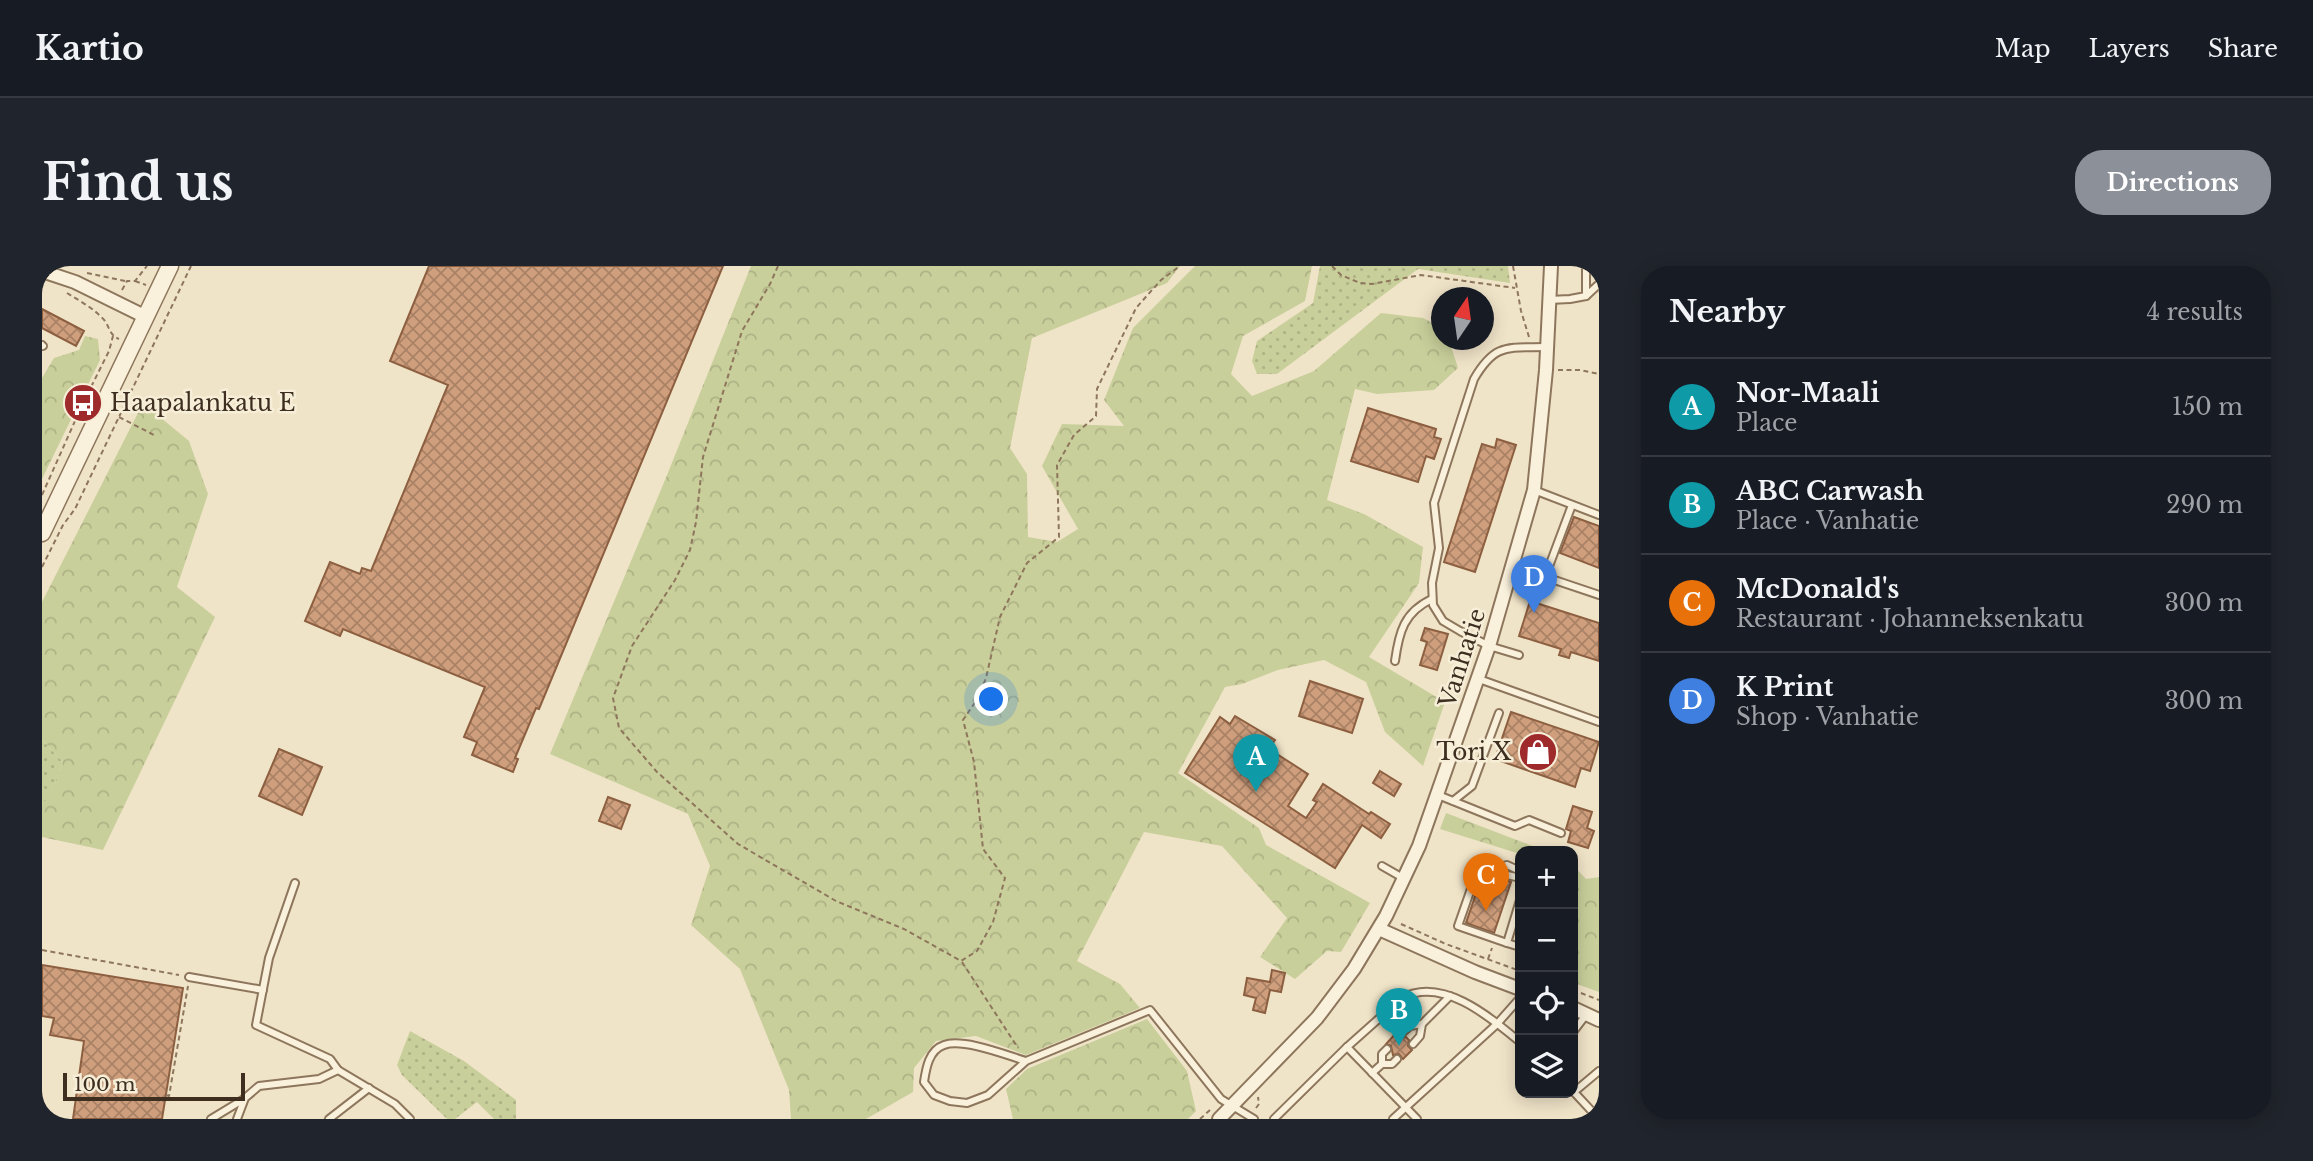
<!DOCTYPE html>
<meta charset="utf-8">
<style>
:root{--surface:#171b24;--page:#20242c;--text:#f1f3f6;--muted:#9ea1a6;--line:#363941;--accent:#8c9099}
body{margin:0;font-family:"Libre Baskerville",serif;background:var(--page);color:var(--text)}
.controls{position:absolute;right:21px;bottom:21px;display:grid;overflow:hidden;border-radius:14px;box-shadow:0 4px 18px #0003}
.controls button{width:63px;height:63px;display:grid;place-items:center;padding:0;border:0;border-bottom:2px solid var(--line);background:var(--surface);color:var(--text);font:35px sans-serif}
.compass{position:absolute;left:1389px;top:21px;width:63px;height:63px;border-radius:50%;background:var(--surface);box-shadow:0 4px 18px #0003;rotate:13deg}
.scale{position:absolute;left:21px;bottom:18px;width:182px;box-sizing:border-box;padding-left:7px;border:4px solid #3d2e20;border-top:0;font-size:19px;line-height:24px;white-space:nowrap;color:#3d2e20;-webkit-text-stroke:5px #f7eed8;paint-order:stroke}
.you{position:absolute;left:950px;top:434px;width:24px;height:24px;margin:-18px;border:5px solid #fff;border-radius:50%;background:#1a73e8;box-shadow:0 0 0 10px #1a73e833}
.badge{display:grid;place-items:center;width:46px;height:46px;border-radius:50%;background:var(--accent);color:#fff;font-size:23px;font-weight:700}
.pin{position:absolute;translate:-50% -58px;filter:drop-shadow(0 2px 4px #0008)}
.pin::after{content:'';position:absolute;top:37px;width:24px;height:21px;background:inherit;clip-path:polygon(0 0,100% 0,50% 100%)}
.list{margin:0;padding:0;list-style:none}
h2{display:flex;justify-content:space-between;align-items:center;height:91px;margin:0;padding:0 28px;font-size:30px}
h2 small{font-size:23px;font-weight:400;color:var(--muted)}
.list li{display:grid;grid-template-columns:46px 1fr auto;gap:21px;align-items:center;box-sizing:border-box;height:98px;padding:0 28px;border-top:2px solid var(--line)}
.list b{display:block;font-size:26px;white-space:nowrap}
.list p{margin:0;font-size:23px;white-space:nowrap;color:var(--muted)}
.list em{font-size:23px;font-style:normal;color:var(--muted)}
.icon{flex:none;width:38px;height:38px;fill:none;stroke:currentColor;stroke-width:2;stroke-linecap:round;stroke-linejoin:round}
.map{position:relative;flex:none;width:1557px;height:853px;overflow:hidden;border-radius:28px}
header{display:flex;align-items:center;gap:42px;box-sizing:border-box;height:98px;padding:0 35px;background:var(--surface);border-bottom:2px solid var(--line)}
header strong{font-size:33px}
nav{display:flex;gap:38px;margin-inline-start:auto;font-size:24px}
.intro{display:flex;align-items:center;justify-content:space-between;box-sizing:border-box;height:168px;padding:0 42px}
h1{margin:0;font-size:49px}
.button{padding:18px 32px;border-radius:28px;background:var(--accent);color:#fff;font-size:24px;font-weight:700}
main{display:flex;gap:42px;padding:0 42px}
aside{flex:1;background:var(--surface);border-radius:28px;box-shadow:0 4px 18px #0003}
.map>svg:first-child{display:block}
.green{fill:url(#green-dots)}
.forest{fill:url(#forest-crowns)}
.building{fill:url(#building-cross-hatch);stroke:#8d5f41;stroke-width:2}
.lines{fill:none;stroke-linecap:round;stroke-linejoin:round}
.service-casing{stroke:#8d765c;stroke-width:10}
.minor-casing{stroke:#8d765c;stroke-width:16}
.tertiary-casing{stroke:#8d765c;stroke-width:19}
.path{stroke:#8d765c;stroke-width:2;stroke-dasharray:5 3.5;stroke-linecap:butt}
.service{stroke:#faf1dc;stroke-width:6}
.minor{stroke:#faf1dc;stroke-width:12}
.tertiary{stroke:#faf1dc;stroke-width:16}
.labels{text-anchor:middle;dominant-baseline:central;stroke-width:5;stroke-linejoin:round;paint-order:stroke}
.poi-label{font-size:23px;fill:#3d2e20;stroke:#f7eed8;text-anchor:start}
.street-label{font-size:23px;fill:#3d2e20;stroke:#f7eed8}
</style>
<header>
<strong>Kartio</strong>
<nav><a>Map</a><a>Layers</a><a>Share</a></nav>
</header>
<div class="intro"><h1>Find us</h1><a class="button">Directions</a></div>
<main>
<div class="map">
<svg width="1557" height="853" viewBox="0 0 1557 853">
<defs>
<pattern id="green-dots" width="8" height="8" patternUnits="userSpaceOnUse" patternTransform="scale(1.75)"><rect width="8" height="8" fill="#c9cf9b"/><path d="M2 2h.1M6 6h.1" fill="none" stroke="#aeb285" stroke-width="1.8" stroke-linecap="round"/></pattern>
<pattern id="forest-crowns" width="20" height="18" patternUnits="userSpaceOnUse" patternTransform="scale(1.75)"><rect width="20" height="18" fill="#c9cf9b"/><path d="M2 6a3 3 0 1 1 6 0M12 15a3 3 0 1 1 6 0" fill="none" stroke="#aeb285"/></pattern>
<pattern id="building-cross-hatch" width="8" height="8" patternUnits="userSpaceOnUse" patternTransform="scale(1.75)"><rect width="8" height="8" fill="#cf9f7d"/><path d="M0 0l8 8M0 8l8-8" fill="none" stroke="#a98266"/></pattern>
</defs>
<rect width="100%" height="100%" fill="#f0e4c8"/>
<g class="green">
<path d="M1278 0H1466L1468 17 1376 3 1235 108H1215L1210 95 1215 75 1271 37Z"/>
<path d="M0 474 21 496 7 532 0 538Z"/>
<path d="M368 765 422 795 474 834V853H452L435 836 413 853H405L360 809 355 799Z"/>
</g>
<g class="forest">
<path d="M709 0H1138L1125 17 990 72 968 182 985 208 986 271 1015 276 1036 263 1000 200 1020 158 1082 160 1062 134 1091 62 1153 0H1270L1263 35 1201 70 1189 108 1210 130 1272 105 1339 47 1381 52 1399 61 1400 74H1407L1416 102 1392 124 1335 128 1313 123 1285 234 1322 248 1381 281 1377 317 1327 391 1403 436 1381 500 1343 466 1324 416 1282 394 1236 404 1200 418 1183 421 1136 507 1217 562 1224 579 1328 637 1299 686 1285 685 1253 713 1218 691 1245 652 1180 580 1102 566 1035 695 1078 718 1098 742 984 789 934 770 894 775 872 802 871 826 824 853H749L747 824 698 703 649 659 668 600 646 548 508 488 623 214Z"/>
<path d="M43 70 56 73 58 94 0 213V112L12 92 37 84Z"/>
<path d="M101 137 147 175 166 228 135 321 173 351 61 584 0 571V538L7 531 21 496 0 474V336Z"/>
<path d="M1404 547 1504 585H1478V588L1398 563Z"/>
<path d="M1531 599 1544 613 1557 611V726L1532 717 1531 714Z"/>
<path d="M1105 753 1145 805 1154 845 1146 853H971L964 823 985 803Z"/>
</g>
<g class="building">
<path d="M387 0H681L497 443 494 442 473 492 476 493 471 506 430 489 435 476 422 471 443 421 301 363 298 370 263 355 288 296 318 308 320 302 329 305 406 119 348 95Z"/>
<path d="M0 43 42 65 34 80 0 62Z"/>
<path d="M1326 142 1394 163 1392 171 1399 173 1392 193 1384 190 1376 216 1309 195Z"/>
<path d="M1455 173 1474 179 1433 306 1402 296 1440 178 1453 182Z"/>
<path d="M1532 251 1557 260V302L1518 287Z"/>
<path d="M1488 335 1557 357V395L1529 386 1527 392 1517 389 1519 383 1477 370Z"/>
<path d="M1383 362 1406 368 1395 404 1378 399 1385 376 1379 374Z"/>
<path d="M1268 415 1321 433 1310 467 1257 450Z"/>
<path d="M1469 446 1557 476 1548 505 1539 502 1533 521 1453 493Z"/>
<path d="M1193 450 1233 474 1227 483 1266 508 1246 540 1264 552 1275 536 1271 534 1281 518 1327 548 1329 546 1348 558 1339 572 1320 559 1293 602 1143 507 1178 451 1188 458Z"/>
<path d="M237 483 280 501 260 549 217 530Z"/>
<path d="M1338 505 1359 518 1352 530 1331 517Z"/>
<path d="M566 531 588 539 579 563 557 555Z"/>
<path d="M1531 540 1550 546 1545 562 1552 565 1546 582 1526 576 1529 565 1524 563Z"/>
<path d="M1442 604 1469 616 1452 667 1424 657Z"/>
<path d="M0 699 141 722 120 853H31L42 775 8 769 12 752 0 750Z"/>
<path d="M1230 704 1243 707 1239 726 1228 724 1223 747 1211 744 1214 732 1202 729 1205 712 1228 716Z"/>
<path d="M1354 767 1358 772 1364 771 1367 774 1366 780 1370 784 1361 793 1357 788 1351 789 1349 780 1344 778Z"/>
</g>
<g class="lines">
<g class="service-casing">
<g id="service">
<path d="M1544 30 1557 18"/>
<path d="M1507 34 1528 33 1544 30V0"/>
<path d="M0 79 1 80"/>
<path d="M1492 224 1557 249"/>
<path d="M1471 300 1557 329"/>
<path d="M1503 311 1530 239"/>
<path d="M1477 389 1447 380 1418 365 1401 355 1391 339 1390 317 1397 282 1392 237 1432 113C1453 77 1465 82 1504 81"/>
<path d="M1353 395C1357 366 1362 346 1390 333"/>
<path d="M1437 413 1557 456"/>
<path d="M1396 529 1473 560 1487 554 1519 567"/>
<path d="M1411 535 1430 520 1457 447"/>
<path d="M1340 600 1361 612"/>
<path d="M1454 602 1461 608 1478 612"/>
<path d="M253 617 227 692 214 759 288 793 296 804 353 838 368 853"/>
<path d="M1478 634 1465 677 1478 681"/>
<path d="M1465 677 1416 660 1438 597 1454 602 1465 599 1478 605"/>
<path d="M147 711 221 724"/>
<path d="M1531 766 1544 749"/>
<path d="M1360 767 1368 760 1380 758 1408 730"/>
<path d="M1371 778 1378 770 1380 758"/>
<path d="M1305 781 1375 853"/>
<path d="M984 795C964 789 921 772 902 779 887 784 884 802 882 816L892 829 908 835 925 837 946 829 984 795 1108 744 1179 833 1212 853"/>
<path d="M1340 798V788L1345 783"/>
<path d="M1330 807 1340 798H1350L1355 793"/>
<path d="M1531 825 1557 853"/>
<path d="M1532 826 1557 805"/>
<path d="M169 853 202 833"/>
<path d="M195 853 203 832 217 820 277 813 296 804"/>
<path d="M287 853 327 822"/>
<path d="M1232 853 1305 781 1360 732C1400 710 1448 751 1478 776"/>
<path d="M1351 853 1455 758 1478 732"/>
</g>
</g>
<g class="minor-casing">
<g id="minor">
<path d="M0 5 33 16 102 50"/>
<path d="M1337 663 1433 706 1478 723"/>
<path d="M1531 742 1557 754"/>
<path d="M1177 853 1275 752 1312 703 1344 650 1377 580 1447 380 1492 224 1504 104 1509 0"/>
</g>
</g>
<g class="tertiary-casing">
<path id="tertiary" d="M0 267 128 0"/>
</g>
<g class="path">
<path d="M736 0 728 18 700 65 661 191 654 256 648 284 633 314 590 380 571 432 577 462 615 506 696 578 794 635 862 663 919 695 935 685 951 656 963 612 941 583 932 496 921 454 936 432 944 412 958 351 985 297 1017 271 1015 199 1032 169 1054 150 1055 123 1094 42 1119 14 1138 0"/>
<path d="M1290 0 1299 9 1318 17 1330 18 1379 9 1473 22"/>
<path d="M1471 0 1479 45 1487 71"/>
<path d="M45 7 83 15"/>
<path d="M93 15 104 19"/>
<path d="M80 24 85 15H93L105 0"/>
<path d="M25 27C38 35 53 43 63 55 68 63 68 69 77 73"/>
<path d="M1516 104H1538L1557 108"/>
<path d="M77 151 112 169"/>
<path d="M0 229 41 137 67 85 71 70"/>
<path d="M0 301 21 259 33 243 149 0"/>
<path d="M1359 658 1404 678 1478 705"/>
<path d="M0 684 137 709"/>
<path d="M1446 693 1450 682"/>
<path d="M920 696 976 782"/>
<path d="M1531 724 1557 734"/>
<path d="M124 829 127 830 146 720"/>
<path d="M1214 842 1217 838 1216 831"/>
<path d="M1158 853 1168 844"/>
</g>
<use href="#service" class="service"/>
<use href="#minor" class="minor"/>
<use href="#tertiary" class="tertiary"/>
</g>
<defs>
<g id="bus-disc" transform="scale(2.0125)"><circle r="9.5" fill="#9e2a2b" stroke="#f7eed8"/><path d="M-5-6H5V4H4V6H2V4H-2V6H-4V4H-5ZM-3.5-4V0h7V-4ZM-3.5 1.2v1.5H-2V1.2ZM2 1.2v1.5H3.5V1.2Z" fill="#fff"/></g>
<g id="shop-disc" transform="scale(2.0125)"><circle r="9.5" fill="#9e2a2b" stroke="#f7eed8"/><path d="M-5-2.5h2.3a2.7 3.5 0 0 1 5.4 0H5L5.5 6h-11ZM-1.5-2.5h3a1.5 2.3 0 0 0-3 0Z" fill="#fff"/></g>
</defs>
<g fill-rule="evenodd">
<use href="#bus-disc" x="41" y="137"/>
<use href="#shop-disc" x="1496" y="486"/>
</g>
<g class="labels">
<g class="poi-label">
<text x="68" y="137">Haapalankatu E</text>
<text x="1469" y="486" text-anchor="end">Tori X</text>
</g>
<g class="street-label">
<text transform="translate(1420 392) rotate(-72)">Vanhatie</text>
</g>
</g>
</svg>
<div class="controls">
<button>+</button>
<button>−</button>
<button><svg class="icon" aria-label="locate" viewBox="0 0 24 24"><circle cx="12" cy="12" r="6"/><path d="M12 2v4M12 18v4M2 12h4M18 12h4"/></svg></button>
<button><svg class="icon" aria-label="layers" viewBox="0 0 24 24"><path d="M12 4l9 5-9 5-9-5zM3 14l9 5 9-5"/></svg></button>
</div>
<svg class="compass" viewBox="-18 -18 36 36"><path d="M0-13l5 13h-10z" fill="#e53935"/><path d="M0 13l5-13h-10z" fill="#9ea1a6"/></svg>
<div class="scale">100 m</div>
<div class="you"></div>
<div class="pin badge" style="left:1214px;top:526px;background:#0f9aa8">A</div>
<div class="pin badge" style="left:1357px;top:780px;background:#0f9aa8">B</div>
<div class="pin badge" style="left:1444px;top:645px;background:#e8710a">C</div>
<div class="pin badge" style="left:1492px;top:347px;background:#3f7fe0">D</div>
</div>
<aside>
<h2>Nearby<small>4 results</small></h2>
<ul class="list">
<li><span class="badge" style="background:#0f9aa8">A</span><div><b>Nor-Maali</b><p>Place</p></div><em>150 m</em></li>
<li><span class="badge" style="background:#0f9aa8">B</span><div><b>ABC Carwash</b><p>Place · Vanhatie</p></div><em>290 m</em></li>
<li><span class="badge" style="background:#e8710a">C</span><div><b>McDonald's</b><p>Restaurant · Johanneksenkatu</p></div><em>300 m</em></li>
<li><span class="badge" style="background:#3f7fe0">D</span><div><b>K Print</b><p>Shop · Vanhatie</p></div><em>300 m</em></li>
</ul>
</aside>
</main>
